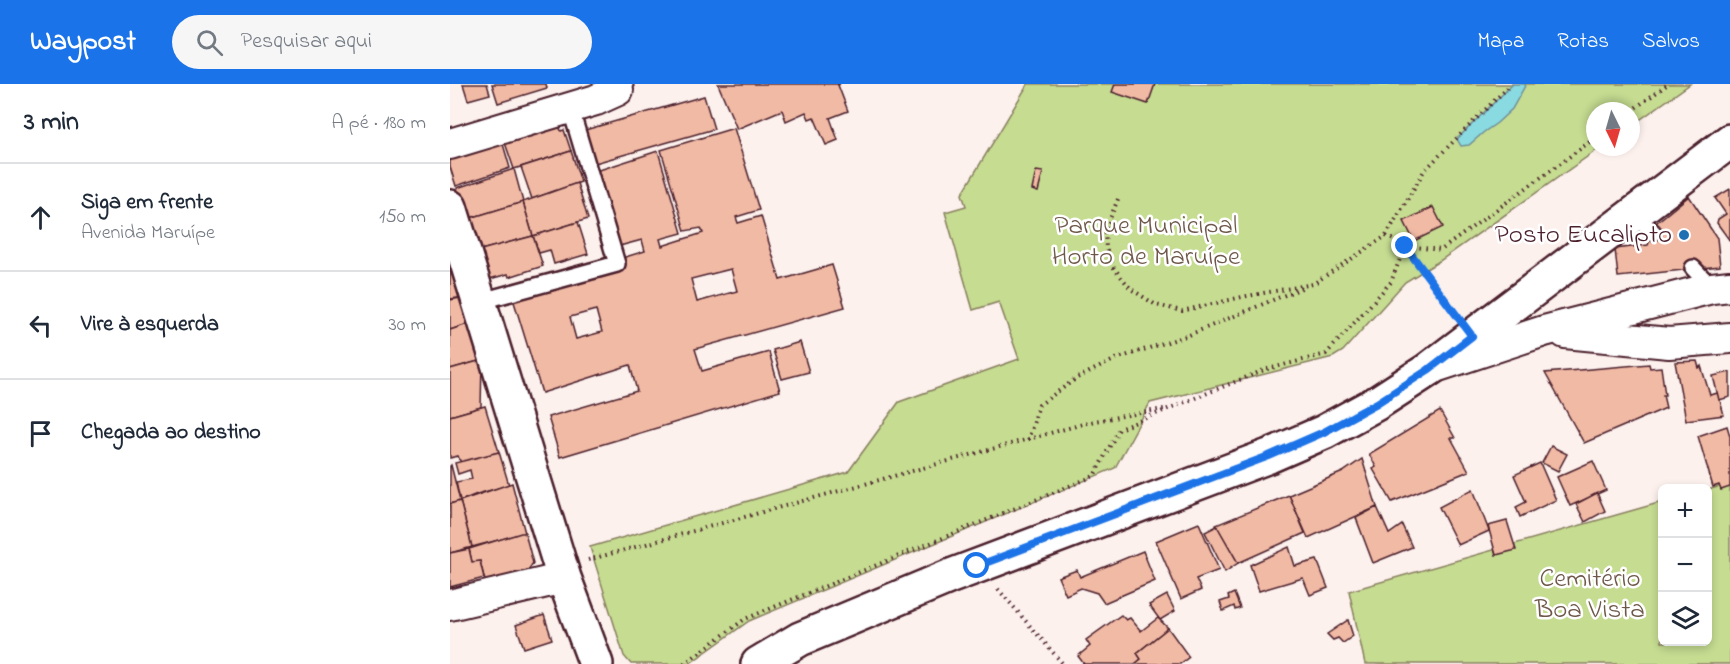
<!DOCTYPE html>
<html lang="pt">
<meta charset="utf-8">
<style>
:root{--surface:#fff;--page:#f6f6f7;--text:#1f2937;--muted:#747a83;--line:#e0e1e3;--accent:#1a73e8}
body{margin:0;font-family:"Indie Flower",sans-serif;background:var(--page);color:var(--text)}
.controls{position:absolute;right:18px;bottom:18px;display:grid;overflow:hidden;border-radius:9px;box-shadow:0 3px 9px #0003}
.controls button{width:54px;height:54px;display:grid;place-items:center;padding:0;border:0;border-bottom:2px solid var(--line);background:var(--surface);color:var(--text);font:30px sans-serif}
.compass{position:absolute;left:1136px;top:18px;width:54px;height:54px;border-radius:50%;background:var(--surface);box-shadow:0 3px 9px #0003;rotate:175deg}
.stop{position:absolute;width:18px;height:18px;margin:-14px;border:4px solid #1a73e8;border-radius:50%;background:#fff}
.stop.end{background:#1a73e8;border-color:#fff;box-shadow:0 2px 6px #0008}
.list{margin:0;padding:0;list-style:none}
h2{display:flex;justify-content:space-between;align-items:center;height:78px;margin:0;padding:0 24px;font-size:26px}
h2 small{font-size:20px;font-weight:400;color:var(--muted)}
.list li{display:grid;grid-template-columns:39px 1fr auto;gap:18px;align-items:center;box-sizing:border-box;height:108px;padding:0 24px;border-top:2px solid var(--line)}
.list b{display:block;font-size:22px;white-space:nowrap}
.list p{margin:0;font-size:20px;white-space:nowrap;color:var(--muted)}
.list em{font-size:20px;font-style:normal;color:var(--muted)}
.icon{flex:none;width:33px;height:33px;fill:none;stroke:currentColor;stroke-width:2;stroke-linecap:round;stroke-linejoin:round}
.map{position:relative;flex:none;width:1280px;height:580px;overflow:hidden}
header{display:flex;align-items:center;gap:36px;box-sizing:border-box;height:84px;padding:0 30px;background:var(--accent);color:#fff}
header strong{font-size:28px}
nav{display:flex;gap:33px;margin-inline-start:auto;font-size:21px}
.search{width:420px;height:54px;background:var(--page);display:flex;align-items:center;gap:15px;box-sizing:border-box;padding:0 21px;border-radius:33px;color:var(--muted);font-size:22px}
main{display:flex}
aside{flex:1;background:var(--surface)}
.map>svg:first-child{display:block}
.green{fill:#c5dc91;stroke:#887e5e;stroke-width:1.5}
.water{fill:#89dae1;stroke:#708f98;stroke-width:1.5}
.building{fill:#f1baa5;stroke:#4a1f2b;stroke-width:1.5;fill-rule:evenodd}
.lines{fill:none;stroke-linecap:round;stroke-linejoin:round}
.service-casing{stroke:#4a1f2b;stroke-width:20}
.minor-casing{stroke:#4a1f2b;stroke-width:34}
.tertiary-casing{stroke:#4a1f2b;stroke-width:38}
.secondary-casing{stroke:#4a1f2b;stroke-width:38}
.path{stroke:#4a1f2b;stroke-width:4;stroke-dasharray:1.5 4.5;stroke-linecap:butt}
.service{stroke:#fff;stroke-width:15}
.minor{stroke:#fff;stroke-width:30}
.tertiary{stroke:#fff;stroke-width:33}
.secondary{stroke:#fff;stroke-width:33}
.route{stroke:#1a73e8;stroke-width:8}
.poi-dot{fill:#1f6fb2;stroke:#fff;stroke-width:2}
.labels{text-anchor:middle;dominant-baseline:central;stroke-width:5;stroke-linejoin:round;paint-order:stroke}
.park-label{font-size:27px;fill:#6f584a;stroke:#fff}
.poi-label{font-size:27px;fill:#4a1f2b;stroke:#fff;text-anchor:end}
</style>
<header>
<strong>Waypost</strong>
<div class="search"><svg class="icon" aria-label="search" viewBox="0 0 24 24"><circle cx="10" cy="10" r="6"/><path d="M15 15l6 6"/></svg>Pesquisar aqui</div>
<nav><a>Mapa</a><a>Rotas</a><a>Salvos</a></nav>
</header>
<main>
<aside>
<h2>3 min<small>A pé · 180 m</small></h2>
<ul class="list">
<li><svg class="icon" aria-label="ahead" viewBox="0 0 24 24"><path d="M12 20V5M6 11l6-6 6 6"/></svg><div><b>Siga em frente</b><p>Avenida Maruípe</p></div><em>150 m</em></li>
<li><svg class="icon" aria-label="left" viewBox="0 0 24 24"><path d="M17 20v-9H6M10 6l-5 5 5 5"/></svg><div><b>Vire à esquerda</b></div><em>30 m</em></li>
<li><svg class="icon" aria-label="arrive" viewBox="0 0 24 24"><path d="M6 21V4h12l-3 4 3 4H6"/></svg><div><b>Chegada ao destino</b></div></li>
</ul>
</aside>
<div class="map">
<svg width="1280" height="580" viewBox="0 0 1280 580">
<rect width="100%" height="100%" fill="#fcf1ed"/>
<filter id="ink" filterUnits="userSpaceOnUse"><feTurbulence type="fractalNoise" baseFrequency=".0167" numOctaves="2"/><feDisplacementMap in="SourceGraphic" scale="12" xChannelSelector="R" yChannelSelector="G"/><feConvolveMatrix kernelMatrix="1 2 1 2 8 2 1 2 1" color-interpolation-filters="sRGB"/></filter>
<g filter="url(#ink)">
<g class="green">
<path d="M578 0H1240L1181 42V27H1145V63H1151L991 176 955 198 893 267 883 273 700 319 665 384 299 537 239 580H181L174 572 140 463 398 388 449 318 569 275 549 218 523 226 495 128 516 122 512 110Z"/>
<path d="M1280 399V580H915L899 507 1212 418V558H1258V406Z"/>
</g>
<path class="water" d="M1063 0H1076L1062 25 1047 39 1034 48 1019 61 1011 62 1007 55Z"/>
<g class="building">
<path d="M13 0H37L40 10 18 16Z"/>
<path d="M42 0H96L97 4 48 19Z"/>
<path d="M268 0H390L388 1 398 27 380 34 388 56 376 61 364 33 359 35 356 28 336 37 332 26 287 45Z"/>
<path d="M665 0H705L698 20 662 8Z"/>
<path d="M254 12 264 45 138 81 128 48Z"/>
<path d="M106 32 111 47 114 46 121 67 64 85 52 50Z"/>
<path d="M284 44 309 126 286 133 288 139 311 132 330 196 382 181 395 223 245 265 252 287 319 268 330 307 110 373 98 333 187 307 180 281 92 309 61 208 195 167 192 156 162 164 140 89 208 67 232 149 210 155 212 162 253 149 251 144 235 147 211 66ZM281 185 287 207 247 218 241 195ZM146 226 152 248 126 255 120 233Z"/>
<path d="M50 50 60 84 6 102 0 83V66Z"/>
<path d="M121 67 131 98 82 115 71 83Z"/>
<path d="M64 85 73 118 17 135 7 104Z"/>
<path d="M586 87 593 88 588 108 582 106Z"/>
<path d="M127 99 138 135 83 152 73 118Z"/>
<path d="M1280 105V157L1267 139 1268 135 1276 130 1265 114Z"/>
<path d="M1239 112 1267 154 1270 182 1168 193 1165 165 1198 161 1207 138Z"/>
<path d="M73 118 83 152 27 167 17 135Z"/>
<path d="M983 123 993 143 964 157 954 137Z"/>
<path d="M128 138 138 170 104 180 100 166 89 169 83 152Z"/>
<path d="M83 152 93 182 59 193 58 190 36 196 27 167Z"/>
<path d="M7 185 15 213 0 215V187Z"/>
<path d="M15 213 21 239 0 246V216Z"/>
<path d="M21 239 32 276 0 285V246Z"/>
<path d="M350 258 359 288 332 295 323 266Z"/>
<path d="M32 276 31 323 0 332V285Z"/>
<path d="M1247 277 1249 284 1251 282 1260 311 1268 309 1274 331 1236 336 1225 278Z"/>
<path d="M1199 280 1200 284 1211 283 1215 311H1213L1216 324 1134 359 1095 289Z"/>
<path d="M1280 288V313L1269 316 1263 292Z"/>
<path d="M35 322 49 368 11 379 8 372 0 374V332Z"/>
<path d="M990 327 1005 354H1001L1019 387 942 418 923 385 926 383 919 370Z"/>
<path d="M1277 342 1280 352V403L1271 406 1269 401 1263 403 1248 352Z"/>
<path d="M1101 362 1117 370 1108 387 1092 379Z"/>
<path d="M49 368 59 401 27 410 10 417 6 398 22 395 20 386 8 390 5 379Z"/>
<path d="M912 375 927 423 858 454 839 411 893 388Z"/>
<path d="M1143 377 1156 406 1120 422 1107 393Z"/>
<path d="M1090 379 1106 416 1070 433 1066 423 1076 418 1064 391Z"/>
<path d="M1 381 10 417 0 420V382Z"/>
<path d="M62 399 75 449 22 463 10 417Z"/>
<path d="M1023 405 1039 447 1008 461 989 423Z"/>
<path d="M1147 409 1155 427 1135 438 1126 420Z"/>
<path d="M839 411 855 449 788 479 766 441Z"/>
<path d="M10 417 22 463 0 469V420Z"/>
<path d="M927 423 939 450 952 441 962 463 923 479 906 434Z"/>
<path d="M1057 437 1066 466 1046 471 1038 442Z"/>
<path d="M749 439 769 486 746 495 751 506 731 515 706 457Z"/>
<path d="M767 442 788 479 775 488 755 448Z"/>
<path d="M71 449H75L83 479 77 488 36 501 30 477 22 478 19 465Z"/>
<path d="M839 463 845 482 867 476 878 504 860 511 853 494 809 507 800 481Z"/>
<path d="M19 465 22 478 30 477 34 494 0 503V469Z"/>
<path d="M693 467 705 497 654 519 647 509 631 504 616 511 608 493 627 486 630 493Z"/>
<path d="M784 509 790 524 785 526 784 522 773 527 770 518 779 515 778 512Z"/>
<path d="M717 511 725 527 710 536 699 521Z"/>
<path d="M94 531 102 555 74 564 66 541Z"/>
<path d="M671 531 676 536 680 534 691 547 708 534 718 544 687 569 691 575 685 580H634L628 572 640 562 636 556Z"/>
<path d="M898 536 903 552 893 559 888 554 883 556 877 550Z"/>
<path d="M718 544 739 573 730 580H685L691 575 687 569Z"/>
</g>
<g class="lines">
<g class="service-casing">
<g id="service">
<path d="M1182 130 1203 148"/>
<path d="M1243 184 1262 204"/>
<path d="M28 218 167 180 120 23"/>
</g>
</g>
<g class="minor-casing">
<g id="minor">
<path d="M0 60 146 16 168 6 167 0"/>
<path d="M1115 249 1219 259 1280 254"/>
<path d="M988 282 1094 247 1262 204 1280 202"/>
<path d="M0 521 114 494"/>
</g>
</g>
<g class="tertiary-casing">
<path id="tertiary" d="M0 123 114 494 146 580"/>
</g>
<g class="secondary-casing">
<path id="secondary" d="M308 580 350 555 501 492 819 372 874 348 927 319 978 286 1280 57"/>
</g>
<g class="path">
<path d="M1181 27 1218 0"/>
<path d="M668 115 655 147 656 165 664 184 681 205 706 221 732 227 792 213 863 200 936 152 974 87 1061 0"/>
<path d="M936 152 955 162 991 166 1145 54"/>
<path d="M578 356 589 321 627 294 666 275 739 251 854 203"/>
<path d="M138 476 644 337 714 325"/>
<path d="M548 505 613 580"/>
<path d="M234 580 295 535 644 392 669 345 814 286 876 270 941 198 955 162 1006 230"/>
</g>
<use href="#service" class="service"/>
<use href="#minor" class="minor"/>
<use href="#tertiary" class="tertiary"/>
<use href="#secondary" class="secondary"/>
</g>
</g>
<g class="lines" filter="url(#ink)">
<path class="route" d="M527 482 819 372 874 348 927 319 978 286 1022 252 955 162"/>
</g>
<circle class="poi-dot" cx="1234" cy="151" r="6"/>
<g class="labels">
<g class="park-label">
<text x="696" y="142">Parque Municipal<tspan x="696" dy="31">Horto de Maruípe</tspan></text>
<text x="1140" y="495">Cemitério<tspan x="1140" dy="31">Boa Vista</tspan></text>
</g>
<g class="poi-label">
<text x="1222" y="151">Posto Eucalipto</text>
</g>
</g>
</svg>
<div class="controls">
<button>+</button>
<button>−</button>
<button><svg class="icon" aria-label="layers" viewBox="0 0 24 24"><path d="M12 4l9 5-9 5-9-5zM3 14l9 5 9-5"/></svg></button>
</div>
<svg class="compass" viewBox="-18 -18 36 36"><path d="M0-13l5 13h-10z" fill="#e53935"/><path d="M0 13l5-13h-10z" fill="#747a83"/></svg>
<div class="stop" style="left:527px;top:482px"></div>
<div class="stop end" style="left:955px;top:162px"></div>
</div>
</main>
